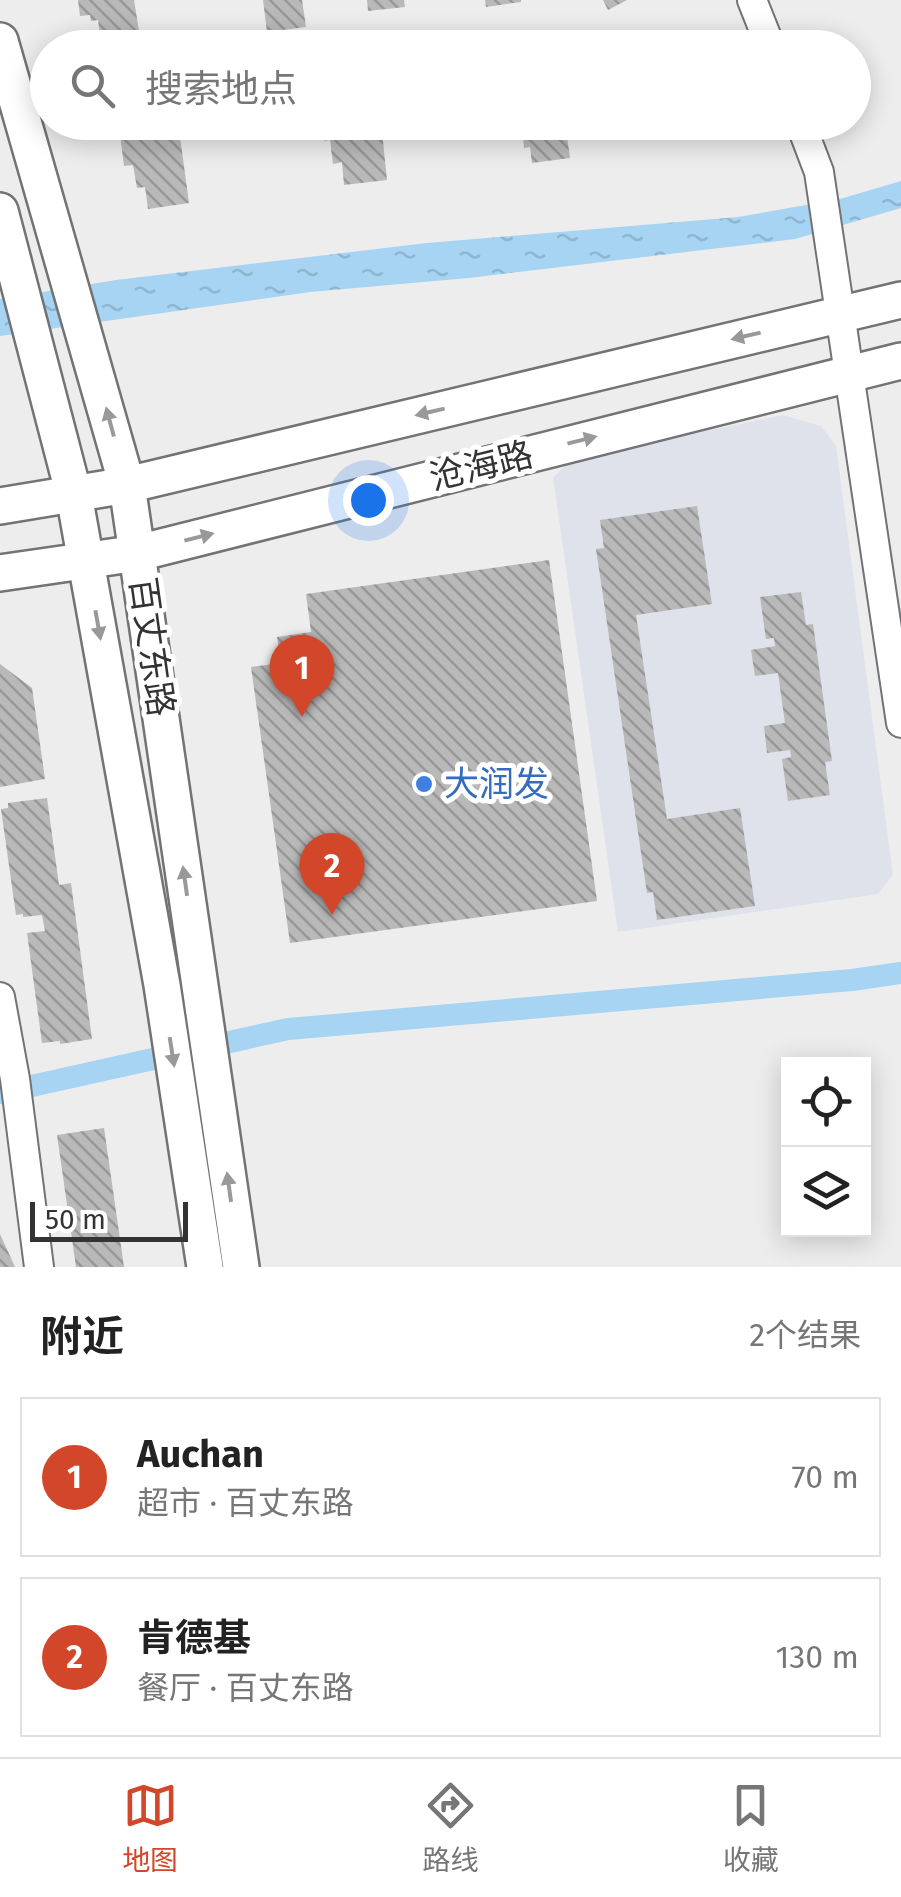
<!DOCTYPE html>
<html lang="zh">
<meta charset="utf-8">
<style>
:root{--surface:#fff;--page:#f6f6f6;--text:#222;--muted:#767676;--line:#e0e0e0;--accent:#d2472a}
body{margin:0;font-family:"Fira Sans","Noto Sans SC",sans-serif;background:var(--page);color:var(--text)}
.controls{position:absolute;right:30px;bottom:30px;display:grid;overflow:hidden;border-radius:0px;box-shadow:0 5px 25px #0003}
.controls button{width:90px;height:90px;display:grid;place-items:center;padding:0;border:0;border-bottom:2px solid var(--line);background:var(--surface);color:var(--text);font:50px sans-serif}
.scale{position:absolute;left:30px;bottom:25px;width:158px;box-sizing:border-box;padding-left:10px;border:5px solid #333;border-top:0;font-size:28px;line-height:35px;white-space:nowrap;color:#333;-webkit-text-stroke:8px #fff;paint-order:stroke}
.you{position:absolute;left:368px;top:500px;width:35px;height:35px;margin:-25px;border:8px solid #fff;border-radius:50%;background:#1a73e8;box-shadow:0 0 0 15px #1a73e833}
.badge{display:grid;place-items:center;width:65px;height:65px;border-radius:50%;background:var(--accent);color:#fff;font-size:32px;font-weight:700}
.pin{position:absolute;translate:-50% -82px;filter:drop-shadow(0 2px 5px #0008)}
.pin::after{content:'';position:absolute;top:52px;width:35px;height:30px;background:inherit;clip-path:polygon(0 0,100% 0,50% 100%)}
.list{margin:0;padding:0;list-style:none}
h2{display:flex;justify-content:space-between;align-items:center;height:130px;margin:0;padding:0 40px;font-size:42px}
h2 small{font-size:32px;font-weight:400;color:var(--muted)}
.list li{display:grid;grid-template-columns:65px 1fr auto;gap:30px;align-items:center;box-sizing:border-box;height:160px;margin:0 20px 20px;padding:0 20px;border:2px solid var(--line);border-radius:0px}
.list b{display:block;font-size:38px;white-space:nowrap}
.list p{margin:0;font-size:32px;white-space:nowrap;color:var(--muted)}
.list em{font-size:32px;font-style:normal;color:var(--muted)}
.icon{flex:none;width:55px;height:55px;fill:none;stroke:currentColor;stroke-width:2;stroke-linecap:round;stroke-linejoin:round}
.map{position:relative;flex:none;width:901px;height:1267px;overflow:hidden}
.search{position:absolute;background:var(--surface);box-shadow:0 5px 25px #0003;left:30px;right:30px;top:30px;height:110px;display:flex;align-items:center;gap:25px;box-sizing:border-box;padding:0 35px;border-radius:55px;color:var(--muted);font-size:38px}
.sheet{height:490px;background:var(--surface)}
nav{display:flex;justify-content:space-around;align-items:center;box-sizing:border-box;height:140px;border-top:2px solid var(--line);background:var(--surface);font-size:28px;color:var(--muted)}
nav a{display:grid;justify-items:center;gap:5px}
nav .on{color:var(--accent)}
.map>svg:first-child{display:block}
.built{fill:#dfe2ea}
.water{fill:url(#water-ripples)}
.lines{fill:none;stroke-linecap:round;stroke-linejoin:round}
.canal{stroke:#a6d4f2;stroke-width:22}
.building{fill:url(#building-back-hatch)}
.minor-casing{stroke:#727374;stroke-width:32}
.major-casing{stroke:#727374;stroke-width:40}
.minor{stroke:#fff;stroke-width:28}
.major{stroke:#fff;stroke-width:35}
.oneway{fill:#999}
.shop-dot{fill:#3f7fe0;stroke:#fff;stroke-width:4}
.labels{text-anchor:middle;dominant-baseline:central;stroke-width:10;stroke-linejoin:round;paint-order:stroke}
.street-label{font-size:35px;fill:#333;stroke:#fff}
.shop-label{font-size:35px;fill:#366cbe;stroke:#fff;text-anchor:start}
</style>
<div class="map">
<svg width="901" height="1267" viewBox="0 0 901 1267">
<defs>
<pattern id="water-ripples" width="26" height="14" patternUnits="userSpaceOnUse" patternTransform="scale(2.5)"><rect width="26" height="14" fill="#a6d4f2"/><path d="M2 4q2-2 4 0t4 0M15 11q2-2 4 0t4 0" fill="none" stroke="#8fb6d0"/></pattern>
<pattern id="building-back-hatch" width="6" height="6" patternUnits="userSpaceOnUse" patternTransform="scale(2.5)"><rect width="6" height="6" fill="#bab9b9"/><path d="M-1 5l2 2M0 0l6 6M5-1l2 2" fill="none" stroke="#989797"/></pattern>
</defs>
<rect width="100%" height="100%" fill="#ededee"/>
<path class="built" d="M783 415 821 426 836 446 893 875 878 894 618 932 553 478 572 459Z"/>
<path class="water" d="M901 181V208L795 239 469 278 310 292 0 336V299L116 280 427 243 738 217 840 199Z"/>
<g class="lines">
<path class="canal" d="M0 1093 288 1029 852 980 901 973"/>
</g>
<g class="building">
<path d="M78 0H134L140 37 101 43 98 20 91 21 90 15 80 16Z"/>
<path d="M263 0H302L306 27 267 32Z"/>
<path d="M367 0H404L405 7 368 11Z"/>
<path d="M485 0H521V2L486 7Z"/>
<path d="M603 0H627L608 10Z"/>
<path d="M128 122H178L189 203 148 209 145 187 137 188 133 165 124 166 120 135 129 134Z"/>
<path d="M322 122H381L387 180 344 185 342 162 333 164 330 140 324 141Z"/>
<path d="M511 122H565L570 158 532 163 530 147 524 148 522 125 512 126Z"/>
<path d="M697 506 712 604 636 615 667 819 740 808 755 906 657 920 653 892 647 893 596 549 604 548 600 520Z"/>
<path d="M549 560 597 901 290 943 251 667 281 663 277 637 311 632 306 594Z"/>
<path d="M801 592 806 625 813 624 832 761 825 762 830 795 788 801 782 759 791 757 790 750 767 753 764 726 785 723 778 673 755 676 751 650 775 646 774 638 766 639 760 597Z"/>
<path d="M0 664 32 688 45 779 0 787Z"/>
<path d="M47 798 59 885 71 883 92 1039 60 1044V1041L42 1043 27 933 45 931 42 915 23 917V914L16 915 1 809 8 808V803Z"/>
<path d="M104 1128 124 1267H76L57 1135Z"/>
<path d="M0 1234 15 1267H0Z"/>
</g>
<g class="lines">
<g class="minor-casing">
<g id="minor">
<path d="M752 0 771 48"/>
<path d="M800 122 819 172 901 723"/>
<path d="M0 997 15 1079 39 1267"/>
</g>
</g>
<g class="major-casing">
<g id="major">
<path d="M0 41 127 485 241 1267"/>
<path d="M0 211 74 495 162 985 205 1267"/>
<path d="M0 506 127 485 901 300"/>
<path d="M0 573 138 553 901 361"/>
</g>
</g>
<use href="#minor" class="minor"/>
<use href="#major" class="major"/>
</g>
<defs><path id="oneway-solid" d="M-6-.8H1V-3.2L6.5 0L1 3.2V.8H-6Z" transform="scale(2.5)"/></defs>
<g class="oneway">
<use href="#oneway-solid" transform="translate(746 336) rotate(167)"/>
<use href="#oneway-solid" transform="translate(430 412) rotate(167)"/>
<use href="#oneway-solid" transform="translate(110 422) rotate(-105)"/>
<use href="#oneway-solid" transform="translate(582 440) rotate(-14)"/>
<use href="#oneway-solid" transform="translate(199 537) rotate(-14)"/>
<use href="#oneway-solid" transform="translate(98 625) rotate(80)"/>
<use href="#oneway-solid" transform="translate(185 881) rotate(-98)"/>
<use href="#oneway-solid" transform="translate(172 1052) rotate(81)"/>
<use href="#oneway-solid" transform="translate(229 1187) rotate(-98)"/>
</g>
<circle class="shop-dot" cx="424" cy="784" r="10"/>
<g class="labels">
<g class="street-label">
<text transform="translate(481 466) rotate(-14)">沧海路</text>
<text transform="translate(152 647) rotate(82)">百丈东路</text>
</g>
<g class="shop-label">
<text x="444" y="784">大润发</text>
</g>
</g>
</svg>
<div class="controls">
<button><svg class="icon" aria-label="locate" viewBox="0 0 24 24"><circle cx="12" cy="12" r="6"/><path d="M12 2v4M12 18v4M2 12h4M18 12h4"/></svg></button>
<button><svg class="icon" aria-label="layers" viewBox="0 0 24 24"><path d="M12 4l9 5-9 5-9-5zM3 14l9 5 9-5"/></svg></button>
</div>
<div class="scale">50 m</div>
<div class="you"></div>
<div class="pin badge" style="left:302px;top:717px">1</div>
<div class="pin badge" style="left:332px;top:915px">2</div>
<div class="search"><svg class="icon" aria-label="search" viewBox="0 0 24 24"><circle cx="10" cy="10" r="6"/><path d="M15 15l6 6"/></svg>搜索地点</div>
</div>
<section class="sheet">
<h2>附近<small>2个结果</small></h2>
<ul class="list">
<li><span class="badge">1</span><div><b>Auchan</b><p>超市 · 百丈东路</p></div><em>70 m</em></li>
<li><span class="badge">2</span><div><b>肯德基</b><p>餐厅 · 百丈东路</p></div><em>130 m</em></li>
</ul>
</section>
<nav>
<a class="on"><svg class="icon" aria-label="map" viewBox="0 0 24 24"><path d="M3 6l6-2 6 2 6-2v14l-6 2-6-2-6 2zM9 4v14M15 6v14"/></svg>地图</a>
<a><svg class="icon" aria-label="directions" viewBox="0 0 24 24"><path d="M12 3l9 9-9 9-9-9zM9 14v-3h6M13 9l2 2-2 2"/></svg>路线</a>
<a><svg class="icon" aria-label="saved" viewBox="0 0 24 24"><path d="M7 4h10v16l-5-4-5 4z"/></svg>收藏</a>
</nav>
